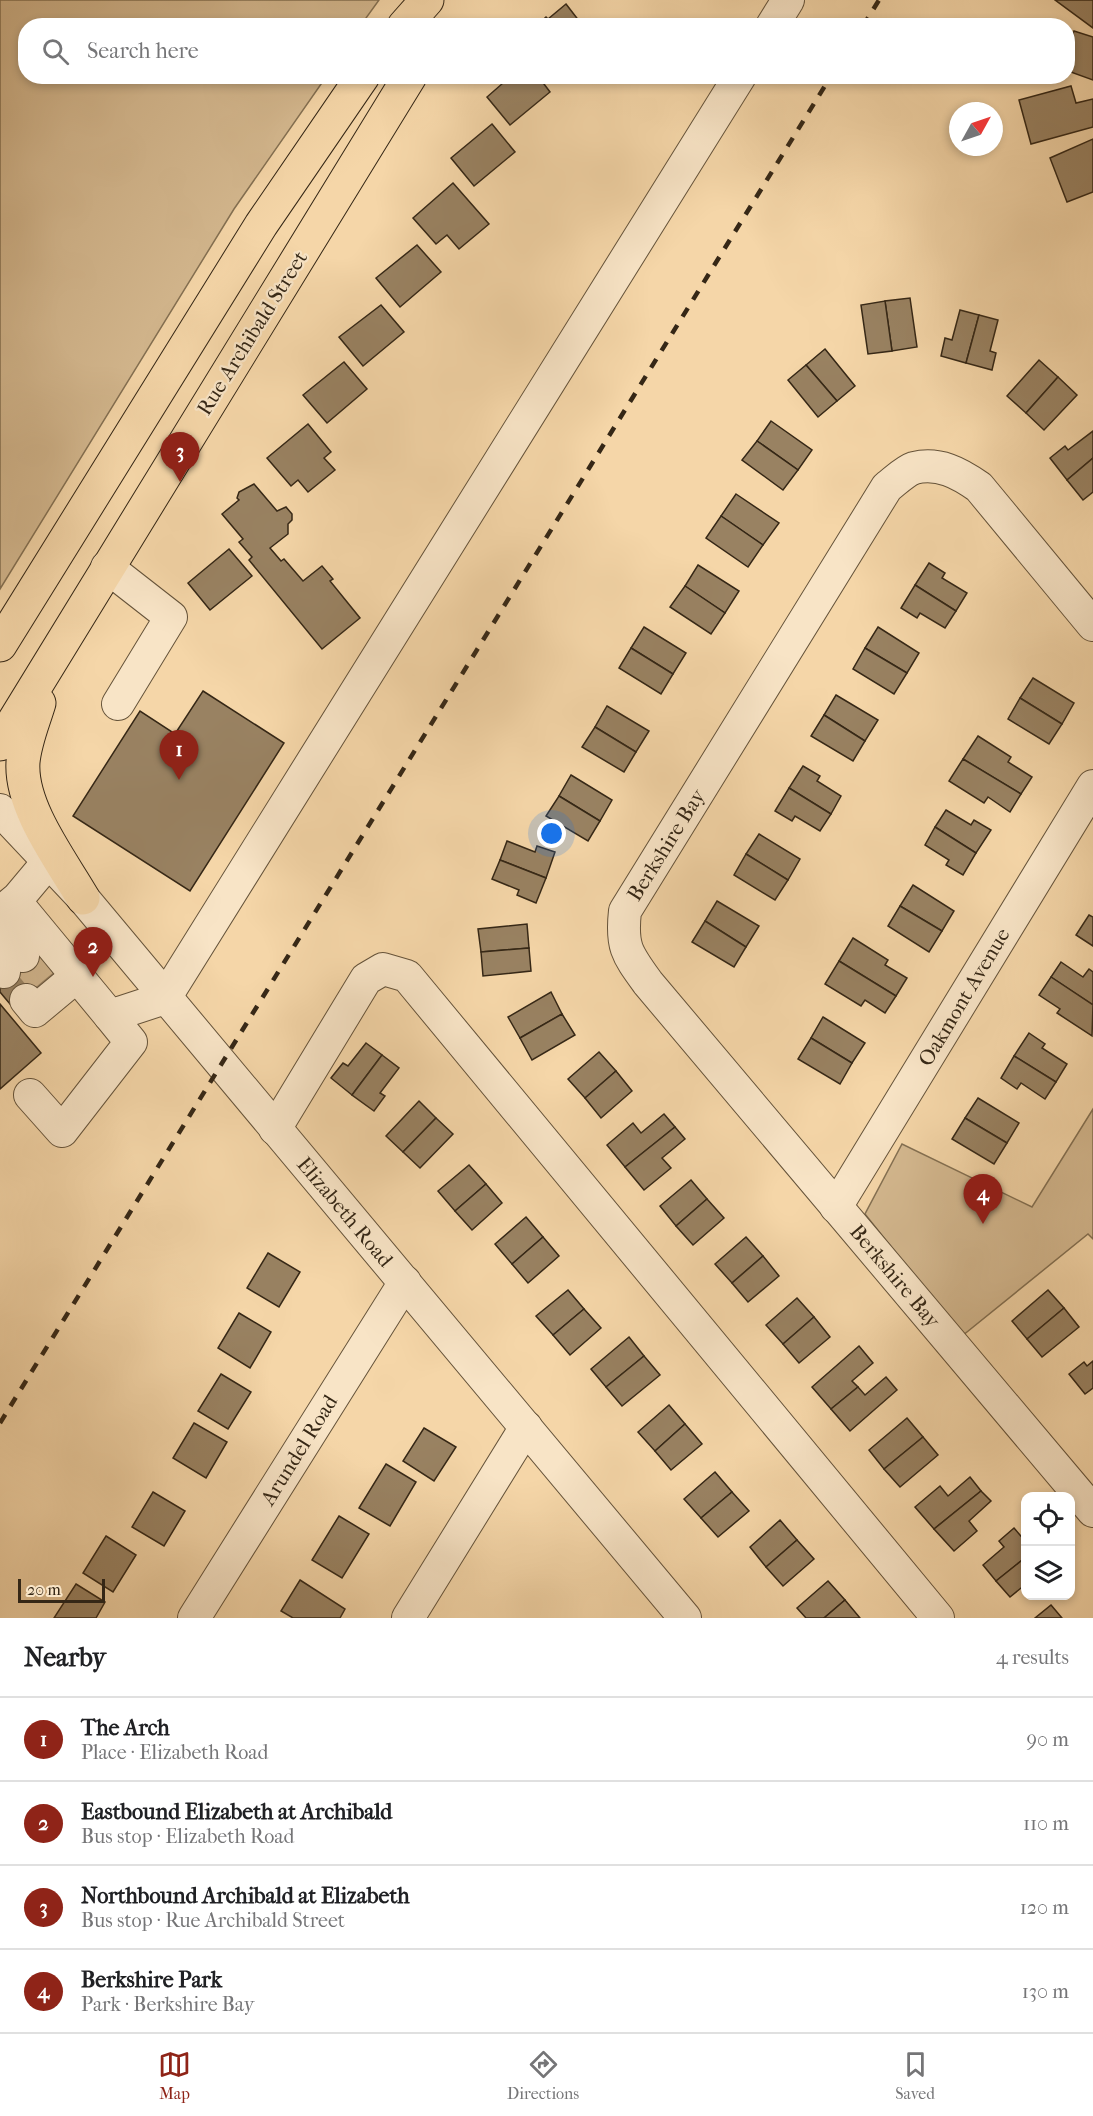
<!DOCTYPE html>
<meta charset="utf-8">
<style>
:root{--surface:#fff;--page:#f6f6f6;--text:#202124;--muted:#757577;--line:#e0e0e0;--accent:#8f2418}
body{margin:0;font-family:"IM FELL French Canon",serif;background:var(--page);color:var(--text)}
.controls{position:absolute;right:18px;bottom:18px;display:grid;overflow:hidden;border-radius:12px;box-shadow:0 3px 9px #0003}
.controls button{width:54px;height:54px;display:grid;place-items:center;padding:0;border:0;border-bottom:2px solid var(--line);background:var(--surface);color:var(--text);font:30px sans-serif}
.compass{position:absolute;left:949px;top:102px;width:54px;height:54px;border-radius:50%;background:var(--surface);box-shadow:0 3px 9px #0003;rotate:50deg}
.scale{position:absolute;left:18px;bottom:15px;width:87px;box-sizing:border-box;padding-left:6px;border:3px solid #352716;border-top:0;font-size:16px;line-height:21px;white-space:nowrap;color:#352716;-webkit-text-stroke:4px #f8e4c6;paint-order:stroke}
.you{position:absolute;left:552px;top:834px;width:21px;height:21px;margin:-15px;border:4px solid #fff;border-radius:50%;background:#1a73e8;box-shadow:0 0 0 9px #1a73e833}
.badge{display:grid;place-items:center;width:39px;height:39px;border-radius:50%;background:var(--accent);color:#fff;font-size:20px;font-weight:700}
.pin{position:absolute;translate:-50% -50px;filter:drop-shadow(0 2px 3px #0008)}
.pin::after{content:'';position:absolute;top:32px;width:21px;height:18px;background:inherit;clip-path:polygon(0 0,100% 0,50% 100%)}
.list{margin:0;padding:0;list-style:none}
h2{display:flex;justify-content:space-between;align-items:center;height:78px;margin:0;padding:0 24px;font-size:26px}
h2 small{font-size:20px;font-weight:400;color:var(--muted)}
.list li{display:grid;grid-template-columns:39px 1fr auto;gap:18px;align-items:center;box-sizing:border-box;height:84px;padding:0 24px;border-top:2px solid var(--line)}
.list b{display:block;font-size:22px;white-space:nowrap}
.list p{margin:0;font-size:20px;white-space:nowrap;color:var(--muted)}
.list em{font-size:20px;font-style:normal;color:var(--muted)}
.icon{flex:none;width:33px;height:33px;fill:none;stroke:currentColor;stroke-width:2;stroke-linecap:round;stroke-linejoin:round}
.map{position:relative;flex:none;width:1093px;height:1618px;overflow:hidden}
.search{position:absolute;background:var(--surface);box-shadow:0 3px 9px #0003;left:18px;right:18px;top:18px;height:66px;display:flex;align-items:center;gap:15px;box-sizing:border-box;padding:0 21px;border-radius:24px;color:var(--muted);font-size:22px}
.sheet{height:414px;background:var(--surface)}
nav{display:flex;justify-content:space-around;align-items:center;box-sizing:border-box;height:84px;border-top:2px solid var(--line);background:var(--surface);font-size:16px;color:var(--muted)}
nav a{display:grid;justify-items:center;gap:3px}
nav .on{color:var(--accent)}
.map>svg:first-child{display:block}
.green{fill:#d4b88f;stroke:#847052;stroke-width:1.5}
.building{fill:#998262;stroke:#352716;stroke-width:1.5}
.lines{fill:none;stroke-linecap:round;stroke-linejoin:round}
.minor-tunnel{stroke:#cfb38b;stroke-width:32;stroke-dasharray:32 16;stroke-linecap:butt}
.minor-casing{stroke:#65533a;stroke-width:34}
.major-casing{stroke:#352716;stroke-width:35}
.minor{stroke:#f8e4c6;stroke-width:32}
.major{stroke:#f5d6a8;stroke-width:33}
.rail{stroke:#352716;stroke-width:4.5;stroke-dasharray:10 10;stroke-linecap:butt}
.labels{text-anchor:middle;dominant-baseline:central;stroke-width:4.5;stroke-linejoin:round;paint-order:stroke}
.street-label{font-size:21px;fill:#352716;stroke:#f8e4c6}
</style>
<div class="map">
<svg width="1093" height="1618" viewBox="0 0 1093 1618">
<rect width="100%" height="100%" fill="#f5d6a8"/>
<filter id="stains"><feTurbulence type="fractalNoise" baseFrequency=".00333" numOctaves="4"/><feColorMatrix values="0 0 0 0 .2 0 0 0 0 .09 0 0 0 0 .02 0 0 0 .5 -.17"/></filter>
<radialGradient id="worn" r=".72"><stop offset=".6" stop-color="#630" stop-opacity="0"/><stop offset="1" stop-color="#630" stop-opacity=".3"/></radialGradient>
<g class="green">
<path d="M0 0H379L361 25 26 26V76L326 77 234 209 0 589Z"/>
<path d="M1093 1109V1239L1088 1234 962 1336 865 1214 902 1144 1032 1207Z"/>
</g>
<g class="building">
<path d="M1055 0H1093V28Z"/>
<path d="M566 4 583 26H536L546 17 548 19Z"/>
<path d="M1074 31 1093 37V80L1068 71V35L1072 37Z"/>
<path d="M511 76H538L550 92 510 125 487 97Z"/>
<path d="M1071 86 1076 103 1093 99V127L1031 144 1019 100Z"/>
<path d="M492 124 515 152 474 186 451 158Z"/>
<path d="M1093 139V192L1067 202 1050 158Z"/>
<path d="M453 183 489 224 459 249 447 235 436 244 413 218Z"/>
<path d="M417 245 441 272 400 307 376 278Z"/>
<path d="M910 298 917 347 892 351 885 301Z"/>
<path d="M885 301 892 351 868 354 861 305Z"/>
<path d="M381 305 404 332 363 366 339 337Z"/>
<path d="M960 310 979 315 966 363 941 356 945 338 952 340Z"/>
<path d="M979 315 998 320 990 351 996 353 992 370 966 363Z"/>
<path d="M825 349 855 386 837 401 806 365Z"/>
<path d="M1039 360 1058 377 1026 413 1007 396Z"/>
<path d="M344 362 367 389 327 423 303 395Z"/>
<path d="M806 365 837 401 818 417 788 380Z"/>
<path d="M1058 377 1077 395 1044 430 1026 413Z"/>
<path d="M771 421 812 450 798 470 757 441Z"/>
<path d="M308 424 331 452 324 458 335 470 308 492 298 480 291 486 267 458Z"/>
<path d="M1093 431V458L1067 480 1050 458 1065 446 1068 450Z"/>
<path d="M757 441 798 470 783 490 742 460Z"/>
<path d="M1093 458V492L1083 500 1067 480Z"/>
<path d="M254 484 277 511 286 507 292 514V520L288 524V534L270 548 281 561 284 559 303 581 322 566 333 579 330 581 360 618 322 649 249 560 252 557 239 542 243 539 222 514 239 500 237 498 239 492Z"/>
<path d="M736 494 779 523 763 545 721 516Z"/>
<path d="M721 516 763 545 748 567 706 538Z"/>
<path d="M229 549 252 576 210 610 188 583Z"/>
<path d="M929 563 945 573 942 578 967 593 956 611 915 585Z"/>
<path d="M698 565 739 591 725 613 685 586Z"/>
<path d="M915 585 956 611 945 628 920 613 917 618 901 608Z"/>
<path d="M685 586 725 613 711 634 670 607Z"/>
<path d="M644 627 686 653 673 674 631 648Z"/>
<path d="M878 627 919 653 907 673 865 648Z"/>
<path d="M631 648 673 674 661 694 619 668Z"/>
<path d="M865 648 907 673 894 694 853 669Z"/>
<path d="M1033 678 1074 703 1062 724 1020 698Z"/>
<path d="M203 691 284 743 190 891 73 816 140 711 175 734Z"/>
<path d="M836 695 878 720 865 741 824 715Z"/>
<path d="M1020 698 1062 724 1049 744 1008 719Z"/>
<path d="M607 706 649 731 636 752 595 727Z"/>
<path d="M824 715 865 741 853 761 811 736Z"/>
<path d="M595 727 636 752 624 772 582 747Z"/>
<path d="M978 736 1011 757 1008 762 1032 777 1021 794 963 759Z"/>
<path d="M963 759 1021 794 1010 812 988 797 984 803 949 781Z"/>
<path d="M803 766 820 776 817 781 841 796 831 814 789 788Z"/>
<path d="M571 775 612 800 600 821 559 796Z"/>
<path d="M789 788 831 814 820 831 795 816 792 821 775 811Z"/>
<path d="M559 796 600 821 588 841 546 816Z"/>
<path d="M946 810 971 825 974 820 991 830 976 853 935 827Z"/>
<path d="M935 827 976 853 963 875 946 865 949 860 925 845Z"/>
<path d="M759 834 800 859 788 880 746 854Z"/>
<path d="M507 841 535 852 537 846 555 852 546 878 500 860Z"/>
<path d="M746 854 788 880 775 900 734 875Z"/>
<path d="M500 860 546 878 536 903 517 895 519 890 492 879Z"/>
<path d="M913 885 954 911 942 931 900 906Z"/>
<path d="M717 901 759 926 746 947 705 921Z"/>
<path d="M900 906 942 931 929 952 888 926Z"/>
<path d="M1089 915 1093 917V946L1076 935Z"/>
<path d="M705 921 746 947 734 967 692 942Z"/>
<path d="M527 924 529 948 481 952 478 929Z"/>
<path d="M853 938 888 960 885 965 907 978 896 996 839 961Z"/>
<path d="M43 939 66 967 15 1010 0 992V975Z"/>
<path d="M529 948 531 971 483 976 481 952Z"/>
<path d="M839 961 896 996 885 1013 865 1000 861 1006 825 984Z"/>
<path d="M1061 962 1083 977 1089 969 1093 972V1005L1051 977Z"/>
<path d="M1051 977 1093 1005 1092 1036 1057 1013 1060 1009 1039 995Z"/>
<path d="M551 992 562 1014 520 1038 508 1017Z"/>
<path d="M0 1004 41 1053 0 1089Z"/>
<path d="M562 1014 575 1035 532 1060 520 1038Z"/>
<path d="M823 1017 865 1043 852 1063 811 1038Z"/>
<path d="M1029 1033 1045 1044 1042 1048 1067 1064 1056 1082 1014 1056Z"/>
<path d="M811 1038 852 1063 840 1084 798 1059Z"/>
<path d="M366 1043 382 1055 352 1095 331 1078 343 1063 348 1066Z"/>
<path d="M599 1052 616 1071 585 1098 568 1079Z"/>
<path d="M382 1055 399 1068 380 1093 385 1096 374 1111 352 1095Z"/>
<path d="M1014 1056 1056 1082 1045 1099 1021 1083 1017 1089 1001 1078Z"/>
<path d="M616 1071 632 1091 601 1118 585 1098Z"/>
<path d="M978 1098 1019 1123 1007 1143 965 1118Z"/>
<path d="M419 1101 436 1118 403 1152 386 1136Z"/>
<path d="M664 1114 675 1127 625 1167 607 1145 633 1123 641 1133Z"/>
<path d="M436 1118 453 1134 420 1168 403 1152Z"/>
<path d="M965 1118 1007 1143 994 1164 952 1139Z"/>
<path d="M675 1127 685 1139 662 1158 671 1168 644 1190 625 1167Z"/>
<path d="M469 1165 486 1184 455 1211 438 1191Z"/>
<path d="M691 1180 707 1199 676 1226 660 1206Z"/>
<path d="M486 1184 502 1203 472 1230 455 1211Z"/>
<path d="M707 1199 724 1218 693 1245 676 1226Z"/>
<path d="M526 1217 543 1237 512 1264 495 1244Z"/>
<path d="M543 1237 559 1256 528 1283 512 1264Z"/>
<path d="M746 1237 763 1256 732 1283 715 1264Z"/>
<path d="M268 1253 300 1272 279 1307 247 1288Z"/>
<path d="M763 1256 779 1276 748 1302 732 1283Z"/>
<path d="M568 1290 584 1309 553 1335 536 1316Z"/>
<path d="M1048 1290 1064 1308 1027 1339 1012 1321Z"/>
<path d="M797 1298 814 1317 783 1344 766 1325Z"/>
<path d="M1064 1308 1079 1327 1042 1357 1027 1339Z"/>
<path d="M584 1309 601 1328 570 1355 553 1335Z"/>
<path d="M239 1313 271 1332 250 1368 218 1348Z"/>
<path d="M814 1317 830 1337 799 1363 783 1344Z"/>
<path d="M629 1337 644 1356 606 1387 591 1369Z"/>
<path d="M859 1346 873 1363 852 1381 858 1387 831 1409 812 1387Z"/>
<path d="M644 1356 660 1375 622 1406 606 1387Z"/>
<path d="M1093 1361V1388L1085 1394 1069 1374 1084 1362 1087 1366Z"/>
<path d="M221 1374 251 1392 228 1429 198 1411Z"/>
<path d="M886 1377 897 1390 850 1431 831 1409 858 1387 865 1395Z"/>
<path d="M669 1405 685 1424 655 1451 638 1432Z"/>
<path d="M907 1418 923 1437 884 1469 869 1450Z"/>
<path d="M194 1423 227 1442 206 1478 173 1458Z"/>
<path d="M685 1424 702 1444 671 1470 655 1451Z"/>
<path d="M424 1428 456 1447 434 1481 403 1461Z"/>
<path d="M923 1437 938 1455 900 1487 884 1469Z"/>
<path d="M386 1464 416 1482 390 1526 359 1508Z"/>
<path d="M715 1472 732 1492 701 1518 684 1499Z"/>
<path d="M970 1477 981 1491 934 1529 915 1507 940 1486 948 1496Z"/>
<path d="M981 1491 991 1501 969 1521 977 1531 954 1551 934 1529Z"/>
<path d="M153 1492 185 1511 164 1546 132 1527Z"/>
<path d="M732 1492 749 1511 718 1537 701 1518Z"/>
<path d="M339 1516 369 1534 342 1578 312 1560Z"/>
<path d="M780 1520 797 1540 766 1567 750 1547Z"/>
<path d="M1014 1528 1026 1542V1557L996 1581 983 1565 1004 1547 999 1541Z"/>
<path d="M106 1536 136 1555 113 1592 83 1573Z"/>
<path d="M797 1540 814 1559 783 1586 766 1567Z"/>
<path d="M1026 1557V1584L1010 1597 996 1581Z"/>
<path d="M300 1580 345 1609 340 1618H293L281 1611Z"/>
<path d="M828 1581 845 1600 824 1618H806L797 1608Z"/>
<path d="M76 1584 105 1602 96 1618H54Z"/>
<path d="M845 1600 860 1618H824Z"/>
<path d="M1051 1605 1062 1618H1035Z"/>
</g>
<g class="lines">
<path class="minor-tunnel" d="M23 956 46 984"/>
<g class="minor-casing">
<g id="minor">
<path d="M772 26 788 0"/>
<path d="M107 567 171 617 118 704"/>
<path d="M1093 625 979 487C959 473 939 462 914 468 905 471 895 481 887 487L625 911C621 947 627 954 648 983L1093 1511"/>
<path d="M0 810 83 898 685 1618"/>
<path d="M15 901 110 1016 165 998 740 76"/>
<path d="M0 913 18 898 49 861"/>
<path d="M0 928 23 956"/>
<path d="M0 967 4 972"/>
<path d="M26 1000 35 1011 77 976"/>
<path d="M30 1095 62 1131 131 1042 110 1016"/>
<path d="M275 1129 366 979 383 969 407 976 938 1618"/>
<path d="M836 1207 1093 786"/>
<path d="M194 1618 405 1282"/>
<path d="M408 1618 526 1427"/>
</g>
</g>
<g class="major-casing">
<g id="major">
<path d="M404 26 427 0"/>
<path d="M0 645 261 225 363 76"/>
<path d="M39 703C33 723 25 741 23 762 20 807 61 860 83 898"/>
<path d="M0 744 410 76"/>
</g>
</g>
<use href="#minor" class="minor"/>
<use href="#major" class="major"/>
<g class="rail">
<path d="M863 26 879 0"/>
<path d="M0 1423 831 76"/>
</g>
</g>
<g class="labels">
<g class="street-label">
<text transform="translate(252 333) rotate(-58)">Rue Archibald Street</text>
<text transform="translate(666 845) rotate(-58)">Berkshire Bay</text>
<text transform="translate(964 997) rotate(-59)">Oakmont Avenue</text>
<text transform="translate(345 1212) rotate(50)">Elizabeth Road</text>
<text transform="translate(895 1276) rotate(50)">Berkshire Bay</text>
<text transform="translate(299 1450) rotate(-58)">Arundel Road</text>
</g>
</g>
<rect width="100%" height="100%" filter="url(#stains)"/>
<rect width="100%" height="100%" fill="url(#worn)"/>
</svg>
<div class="controls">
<button><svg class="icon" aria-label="locate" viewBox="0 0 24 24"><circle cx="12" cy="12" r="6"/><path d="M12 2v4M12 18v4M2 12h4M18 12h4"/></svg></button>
<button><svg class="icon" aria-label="layers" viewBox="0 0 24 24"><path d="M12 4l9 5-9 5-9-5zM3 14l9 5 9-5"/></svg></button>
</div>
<svg class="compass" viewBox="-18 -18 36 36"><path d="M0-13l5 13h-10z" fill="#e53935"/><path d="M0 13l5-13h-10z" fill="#757577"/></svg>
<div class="scale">20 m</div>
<div class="you"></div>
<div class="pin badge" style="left:179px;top:780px">1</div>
<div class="pin badge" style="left:93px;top:977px">2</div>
<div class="pin badge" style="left:180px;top:482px">3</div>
<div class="pin badge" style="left:983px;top:1224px">4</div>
<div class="search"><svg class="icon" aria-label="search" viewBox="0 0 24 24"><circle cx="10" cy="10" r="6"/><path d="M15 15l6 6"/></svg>Search here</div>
</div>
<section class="sheet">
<h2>Nearby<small>4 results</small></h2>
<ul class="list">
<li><span class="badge">1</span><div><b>The Arch</b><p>Place · Elizabeth Road</p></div><em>90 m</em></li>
<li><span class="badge">2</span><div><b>Eastbound Elizabeth at Archibald</b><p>Bus stop · Elizabeth Road</p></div><em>110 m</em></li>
<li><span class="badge">3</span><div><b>Northbound Archibald at Elizabeth</b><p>Bus stop · Rue Archibald Street</p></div><em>120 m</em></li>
<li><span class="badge">4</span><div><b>Berkshire Park</b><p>Park · Berkshire Bay</p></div><em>130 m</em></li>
</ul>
</section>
<nav>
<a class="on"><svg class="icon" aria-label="map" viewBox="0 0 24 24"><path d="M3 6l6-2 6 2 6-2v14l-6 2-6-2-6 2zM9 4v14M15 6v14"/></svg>Map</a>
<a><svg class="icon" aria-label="directions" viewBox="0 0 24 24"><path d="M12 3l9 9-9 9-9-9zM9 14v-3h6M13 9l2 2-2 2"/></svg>Directions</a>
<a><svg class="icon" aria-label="saved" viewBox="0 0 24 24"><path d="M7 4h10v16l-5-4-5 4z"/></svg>Saved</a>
</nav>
